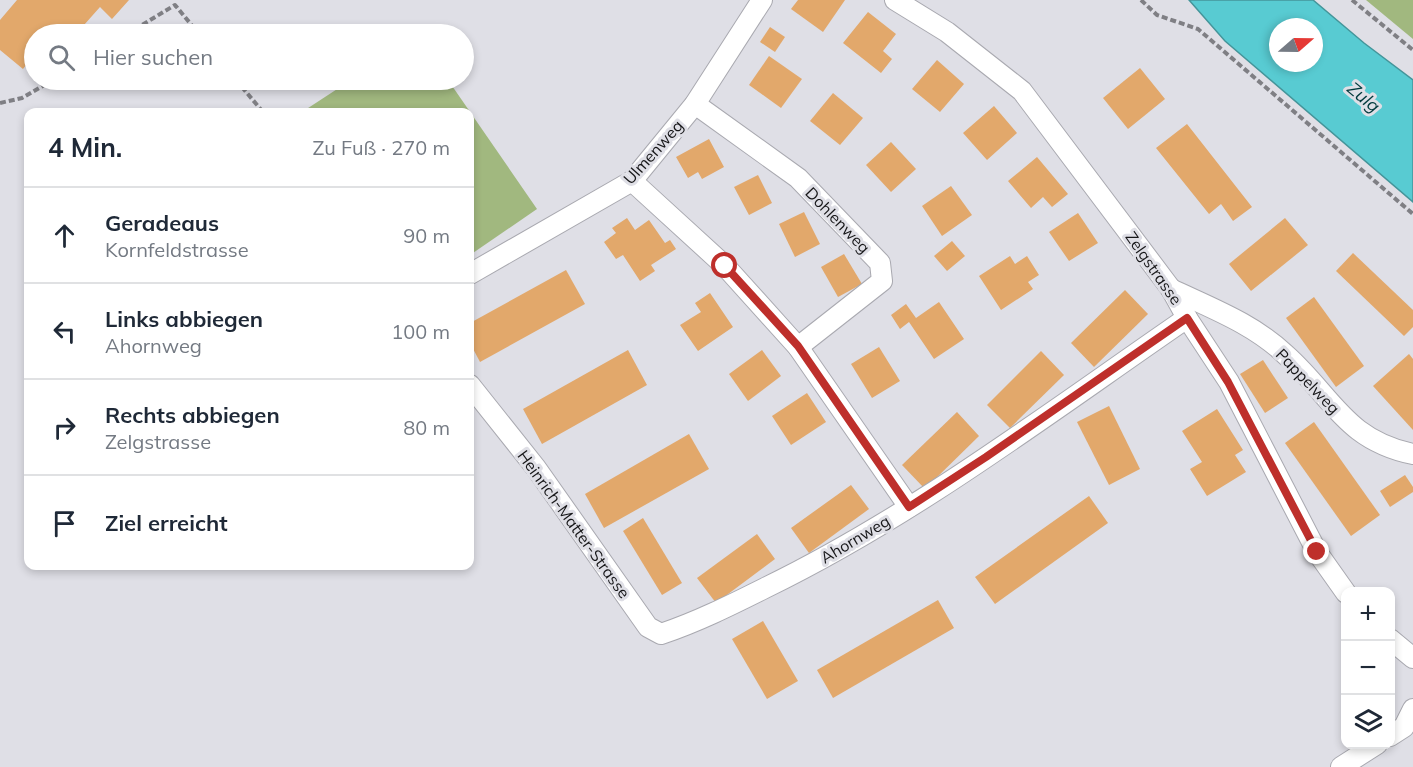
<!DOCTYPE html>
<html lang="de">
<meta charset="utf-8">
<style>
:root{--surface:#fff;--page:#f6f6f7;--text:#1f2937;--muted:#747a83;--line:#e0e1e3}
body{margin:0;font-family:Mulish,sans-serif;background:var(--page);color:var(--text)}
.controls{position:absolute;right:18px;bottom:18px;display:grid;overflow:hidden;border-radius:12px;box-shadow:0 3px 9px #0003}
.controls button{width:54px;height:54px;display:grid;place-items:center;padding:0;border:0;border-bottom:2px solid var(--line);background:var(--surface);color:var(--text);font:30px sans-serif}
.compass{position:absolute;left:1269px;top:18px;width:54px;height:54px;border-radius:50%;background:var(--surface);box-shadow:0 3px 9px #0003;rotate:70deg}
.stop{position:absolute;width:18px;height:18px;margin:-14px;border:4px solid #be2f2b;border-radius:50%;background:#fff}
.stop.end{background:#be2f2b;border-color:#fff;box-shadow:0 2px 6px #0008}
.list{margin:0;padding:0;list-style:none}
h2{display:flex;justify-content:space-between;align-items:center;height:78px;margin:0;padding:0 24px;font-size:26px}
h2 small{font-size:20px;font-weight:400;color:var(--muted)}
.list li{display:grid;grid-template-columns:39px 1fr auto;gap:18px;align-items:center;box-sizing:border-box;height:96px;padding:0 24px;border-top:2px solid var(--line)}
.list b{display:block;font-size:22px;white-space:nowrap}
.list p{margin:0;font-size:20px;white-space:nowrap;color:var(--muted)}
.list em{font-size:20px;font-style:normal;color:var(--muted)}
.icon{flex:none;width:33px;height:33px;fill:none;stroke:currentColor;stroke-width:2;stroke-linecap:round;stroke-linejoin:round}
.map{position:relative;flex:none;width:1413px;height:767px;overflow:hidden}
.search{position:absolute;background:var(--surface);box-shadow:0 3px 9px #0003;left:24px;top:24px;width:450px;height:66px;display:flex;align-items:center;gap:15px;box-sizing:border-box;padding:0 21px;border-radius:33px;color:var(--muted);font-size:22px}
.panel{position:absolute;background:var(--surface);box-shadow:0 3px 9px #0003;left:24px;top:108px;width:450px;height:462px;border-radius:12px}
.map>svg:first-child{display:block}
.green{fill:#a1b87f}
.water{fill:#58cbd2;stroke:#44959a;stroke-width:1.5;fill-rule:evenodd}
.building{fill:#e2a86b}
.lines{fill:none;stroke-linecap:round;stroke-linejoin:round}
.minor-casing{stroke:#a9a9b0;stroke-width:22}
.path{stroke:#7f7f84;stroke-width:4;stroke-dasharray:6 3;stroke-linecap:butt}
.minor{stroke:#fff;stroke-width:20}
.route{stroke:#be2f2b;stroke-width:8}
.labels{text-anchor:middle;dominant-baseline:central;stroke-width:6;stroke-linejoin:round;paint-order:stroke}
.street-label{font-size:16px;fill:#161618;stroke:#dfdfe6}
.water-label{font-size:18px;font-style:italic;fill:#00393c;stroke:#dfdfe6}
</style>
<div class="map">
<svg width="1413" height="767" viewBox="0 0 1413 767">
<rect width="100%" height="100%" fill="#dfdfe6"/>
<g class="green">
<path d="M1366 0H1413V39Z"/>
<path d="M351 80H448L537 209 470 255V112H302Z"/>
</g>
<path class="water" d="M1189 0H1313L1364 43 1413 80V202L1225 41ZM1278 27H1314V63H1278Z"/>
<g class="building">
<path d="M17 0H129L112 19 100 7 76 34H58L55 31 52 34H34V55L23 69 0 50V20Z"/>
<path d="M798 0H845L823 32 791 9Z"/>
<path d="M868 12 896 34 883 51 892 59 881 73 843 43Z"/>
<path d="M770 27 785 37 775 52 760 42Z"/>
<path d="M769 56 802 79 781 108 749 85Z"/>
<path d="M937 60 964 84 940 112 912 89Z"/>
<path d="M1140 68 1165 99 1128 129 1103 98Z"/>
<path d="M833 93 863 118 840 145 810 121Z"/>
<path d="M994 106 1017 133 987 160 963 133Z"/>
<path d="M1187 124 1252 207 1233 221 1221 204 1209 214 1156 148Z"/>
<path d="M709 139 724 167 702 179 698 172 688 178 676 157Z"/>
<path d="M891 142 916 169 891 192 866 165Z"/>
<path d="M1037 157 1068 194 1052 207 1043 197 1031 208 1008 181Z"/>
<path d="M758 175 772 203 749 215 734 187Z"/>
<path d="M951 186 972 215 942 236 922 206Z"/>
<path d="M804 212 820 244 795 257 779 224Z"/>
<path d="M1078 213 1098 243 1069 261 1049 232Z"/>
<path d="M627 218 635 230 649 220 665 243 670 240 676 249 651 265 655 271 640 281 623 255 616 259 604 242 616 233 612 228Z"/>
<path d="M1285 218 1308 245 1251 291 1229 264Z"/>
<path d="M952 241 965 256 947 271 934 256Z"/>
<path d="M1353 253 1413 310V327L1404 336 1336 271Z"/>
<path d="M844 254 862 284 838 297 821 267Z"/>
<path d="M1010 256 1015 264 1027 256 1039 275 1028 282 1033 289 1001 310 979 276Z"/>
<path d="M566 270 585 304 480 362 470 343V323Z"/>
<path d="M1125 290 1148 314 1094 367 1071 343Z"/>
<path d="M710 293 733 327 698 351 680 325 701 312 695 303Z"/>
<path d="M1314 297 1364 366 1336 387 1286 318Z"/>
<path d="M939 302 964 339 934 359 909 322 900 329 891 315 906 304 916 318Z"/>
<path d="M879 347 900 381 872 398 851 364Z"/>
<path d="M628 350 647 385 542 444 523 409Z"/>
<path d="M762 350 781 376 748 401 729 374Z"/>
<path d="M1041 351 1064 375 1010 428 987 405Z"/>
<path d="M1409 354 1413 359V430L1373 386Z"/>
<path d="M1263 360 1288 398 1265 413 1240 374Z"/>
<path d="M807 393 826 422 791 445 772 416Z"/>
<path d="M1109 406 1140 469 1109 485 1077 422Z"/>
<path d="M1217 409 1243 450 1235 455 1246 472 1207 496 1190 469 1202 462 1182 431Z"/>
<path d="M957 412 979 436 925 489 902 465Z"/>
<path d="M1314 422 1380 515 1351 536 1285 443Z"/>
<path d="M689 434 709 469 604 528 585 494Z"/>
<path d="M1405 475 1413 487V492L1390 507 1380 491Z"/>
<path d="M851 485 869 509 809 553 791 528Z"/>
<path d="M1089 496 1108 523 995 604 975 577Z"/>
<path d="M643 518 682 583 662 595 623 531Z"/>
<path d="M757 534 775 559 716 603 697 578Z"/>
<path d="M938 600 954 628 833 698 817 670Z"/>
<path d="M763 621 798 681 767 699 732 639Z"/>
</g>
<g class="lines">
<g class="minor-casing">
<g id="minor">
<path d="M895 0 947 32 1022 91 1171 289 1187 318 1229 382 1317 552 1346 593"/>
<path d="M695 104 798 178 880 263 882 281 798 347"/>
<path d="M632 181 725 266 798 347 909 507"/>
<path d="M470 274 632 181 695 104 762 0"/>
<path d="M1171 289C1211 308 1254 324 1286 355 1332 396 1345 440 1413 454"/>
<path d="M470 385 536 468 648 627 661 634C697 622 731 605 765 588 915 515 1050 412 1187 318"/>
<path d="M1390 639 1413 658"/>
<path d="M1390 736 1404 727 1413 709"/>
<path d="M1341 767 1377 744"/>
</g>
</g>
<g class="path">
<path d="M1141 0 1157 15 1198 29 1413 214"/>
<path d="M1352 0 1413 50"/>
<path d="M127 34 175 5 199 34"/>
<path d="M236 80 263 112"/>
<path d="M0 103 22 98 53 80"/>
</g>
<use href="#minor" class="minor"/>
</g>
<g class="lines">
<path class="route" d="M725 266 798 346 909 507 986 457 1187 318 1228 382 1317 552"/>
</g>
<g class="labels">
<g class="street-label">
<text transform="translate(653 152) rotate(-48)">Ulmenweg</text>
<text transform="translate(838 220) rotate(46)">Dohlenweg</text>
<text transform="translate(1154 268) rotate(55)">Zelgstrasse</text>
<text transform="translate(1308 381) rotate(46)">Pappelweg</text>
<text transform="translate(574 524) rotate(54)">Heinrich-Matter-Strasse</text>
<text transform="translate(855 539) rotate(-31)">Ahornweg</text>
</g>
<g class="water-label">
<text transform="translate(1364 97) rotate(40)">Zulg</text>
</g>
</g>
</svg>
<div class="controls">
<button>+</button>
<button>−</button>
<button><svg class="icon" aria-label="layers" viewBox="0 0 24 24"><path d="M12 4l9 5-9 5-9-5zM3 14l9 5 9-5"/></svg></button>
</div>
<svg class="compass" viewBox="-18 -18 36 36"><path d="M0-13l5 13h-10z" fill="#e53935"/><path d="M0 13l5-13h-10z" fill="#747a83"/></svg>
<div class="stop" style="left:725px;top:266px"></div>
<div class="stop end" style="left:1317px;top:552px"></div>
<div class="search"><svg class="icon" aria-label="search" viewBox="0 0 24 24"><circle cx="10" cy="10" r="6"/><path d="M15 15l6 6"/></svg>Hier suchen</div>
<section class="panel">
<h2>4 Min.<small>Zu Fuß · 270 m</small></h2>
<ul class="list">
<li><svg class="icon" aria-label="ahead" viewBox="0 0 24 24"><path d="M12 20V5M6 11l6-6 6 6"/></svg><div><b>Geradeaus</b><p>Kornfeldstrasse</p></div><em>90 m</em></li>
<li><svg class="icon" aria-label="left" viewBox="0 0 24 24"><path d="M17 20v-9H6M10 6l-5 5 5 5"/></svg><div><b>Links abbiegen</b><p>Ahornweg</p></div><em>100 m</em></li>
<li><svg class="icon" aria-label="right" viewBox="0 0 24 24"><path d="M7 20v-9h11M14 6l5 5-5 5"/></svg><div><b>Rechts abbiegen</b><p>Zelgstrasse</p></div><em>80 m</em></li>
<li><svg class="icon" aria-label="arrive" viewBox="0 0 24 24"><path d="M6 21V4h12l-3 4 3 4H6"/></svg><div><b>Ziel erreicht</b></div></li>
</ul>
</section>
</div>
